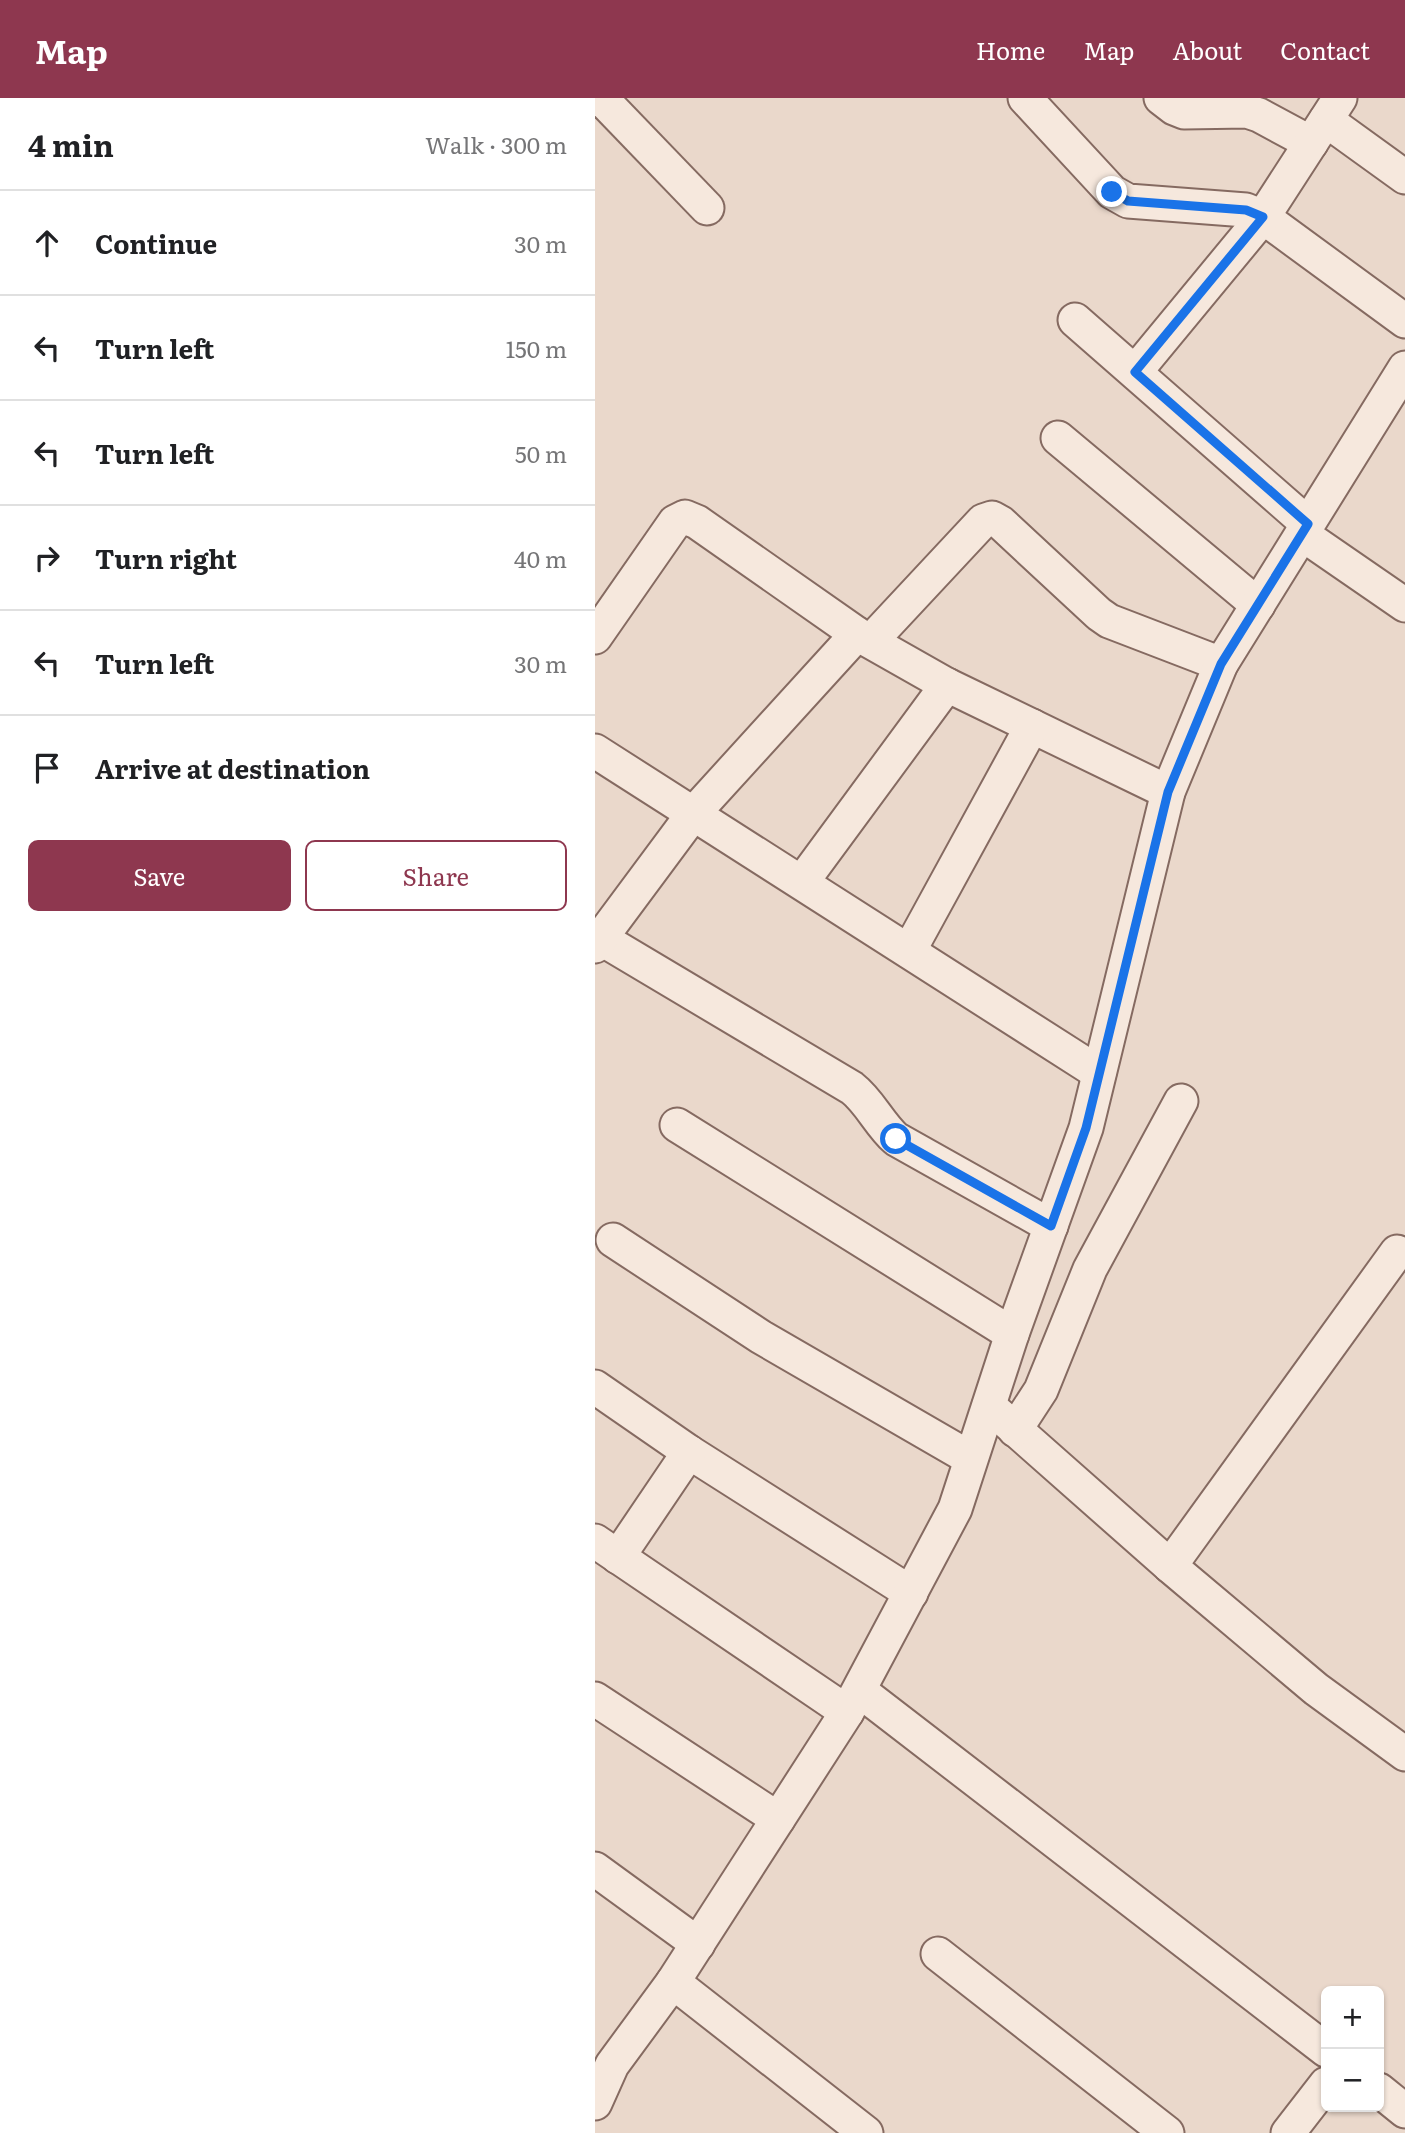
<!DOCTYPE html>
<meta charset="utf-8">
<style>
:root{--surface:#fff;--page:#f2f2f2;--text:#202124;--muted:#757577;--line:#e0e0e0;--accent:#8e374f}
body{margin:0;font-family:Literata,serif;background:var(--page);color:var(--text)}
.controls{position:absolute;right:21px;bottom:21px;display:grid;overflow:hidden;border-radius:10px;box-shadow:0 2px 5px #0004}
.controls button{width:63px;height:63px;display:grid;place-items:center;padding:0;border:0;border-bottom:2px solid var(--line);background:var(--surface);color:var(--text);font:35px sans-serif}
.stop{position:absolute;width:21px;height:21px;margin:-16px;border:5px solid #1a73e8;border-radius:50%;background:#fff}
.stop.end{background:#1a73e8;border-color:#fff;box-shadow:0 2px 7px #0008}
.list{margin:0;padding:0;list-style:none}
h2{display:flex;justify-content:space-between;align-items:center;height:91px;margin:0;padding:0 28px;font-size:30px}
h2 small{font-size:23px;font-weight:400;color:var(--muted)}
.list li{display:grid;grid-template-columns:46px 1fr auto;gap:21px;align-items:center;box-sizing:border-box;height:105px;padding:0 28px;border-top:2px solid var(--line)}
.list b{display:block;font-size:26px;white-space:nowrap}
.list em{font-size:23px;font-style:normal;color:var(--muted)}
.actions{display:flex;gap:14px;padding:21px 28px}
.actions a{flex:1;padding:16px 0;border:2px solid var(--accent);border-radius:10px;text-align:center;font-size:24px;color:var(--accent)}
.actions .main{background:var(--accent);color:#fff}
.icon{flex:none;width:38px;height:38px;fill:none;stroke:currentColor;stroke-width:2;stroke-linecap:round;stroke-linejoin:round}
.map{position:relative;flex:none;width:810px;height:2035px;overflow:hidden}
header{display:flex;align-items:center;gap:42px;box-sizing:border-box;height:98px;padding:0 35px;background:var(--accent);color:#fff}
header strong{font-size:33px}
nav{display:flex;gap:38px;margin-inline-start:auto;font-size:24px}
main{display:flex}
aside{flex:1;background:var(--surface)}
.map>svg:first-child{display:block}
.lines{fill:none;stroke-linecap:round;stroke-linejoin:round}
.minor-casing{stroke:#856a61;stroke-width:37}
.minor{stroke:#f6e8dd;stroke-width:33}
.route{stroke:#1a73e8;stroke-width:9}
</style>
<header>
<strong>Map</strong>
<nav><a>Home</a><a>Map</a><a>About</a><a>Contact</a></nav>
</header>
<main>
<aside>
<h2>4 min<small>Walk · 300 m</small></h2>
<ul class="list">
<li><svg class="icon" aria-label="ahead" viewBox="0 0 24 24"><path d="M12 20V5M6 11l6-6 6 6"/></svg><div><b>Continue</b></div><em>30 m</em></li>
<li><svg class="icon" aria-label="left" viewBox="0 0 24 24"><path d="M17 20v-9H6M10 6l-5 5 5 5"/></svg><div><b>Turn left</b></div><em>150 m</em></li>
<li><svg class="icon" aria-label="left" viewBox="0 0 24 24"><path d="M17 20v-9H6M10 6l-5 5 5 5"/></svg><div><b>Turn left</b></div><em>50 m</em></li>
<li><svg class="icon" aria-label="right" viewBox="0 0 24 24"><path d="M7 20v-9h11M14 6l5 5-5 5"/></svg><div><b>Turn right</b></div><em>40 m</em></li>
<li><svg class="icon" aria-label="left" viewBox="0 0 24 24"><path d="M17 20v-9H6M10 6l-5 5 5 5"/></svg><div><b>Turn left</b></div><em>30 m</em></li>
<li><svg class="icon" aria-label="arrive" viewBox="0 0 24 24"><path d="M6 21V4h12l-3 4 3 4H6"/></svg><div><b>Arrive at destination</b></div></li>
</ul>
<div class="actions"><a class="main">Save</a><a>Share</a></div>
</aside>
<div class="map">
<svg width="810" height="2035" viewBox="0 0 810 2035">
<rect width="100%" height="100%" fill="#ead8cb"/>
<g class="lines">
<g class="minor-casing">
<g id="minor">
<path d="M6 0 112 110"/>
<path d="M430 0 517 94 533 103 651 112 668 119 810 223"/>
<path d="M566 0 579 10 589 14 652 13 664 17 716 45"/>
<path d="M731 22 810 79"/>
<path d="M480 222 713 426"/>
<path d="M540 274 668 119 745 0"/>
<path d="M463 340 663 507"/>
<path d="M707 436 810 507"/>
<path d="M0 539 80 424 90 419 102 424 262 536 352 587 573 694"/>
<path d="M276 543 388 423 397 420 406 425 504 516 514 523 626 566"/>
<path d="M0 653 504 975"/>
<path d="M207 784 352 587"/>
<path d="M5 840 257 990C275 1004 284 1026 301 1041L456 1128"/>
<path d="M0 848 98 716 262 536"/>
<path d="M314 853 437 628"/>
<path d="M82 1027 417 1236"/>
<path d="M18 1142 166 1239 375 1360"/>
<path d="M0 1289 94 1354 316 1495"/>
<path d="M394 1308 575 1468 721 1591 810 1656"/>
<path d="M420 1332 446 1292 495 1171 586 1003"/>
<path d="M0 1443 252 1614"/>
<path d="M23 1459 94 1354"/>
<path d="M575 1468 802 1154"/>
<path d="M265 1593 731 1952"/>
<path d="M0 1601 183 1721"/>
<path d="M0 1771 103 1846"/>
<path d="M343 1856 572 2035"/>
<path d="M78 1884 271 2035"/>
<path d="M784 1992 810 2013"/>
<path d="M0 2005 17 1967 78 1884 252 1614 360 1411 417 1236 491 1030 573 694 626 566 810 270"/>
<path d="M693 2035 731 1986"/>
</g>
</g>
<use href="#minor" class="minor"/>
</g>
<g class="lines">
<path class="route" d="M301 1041 456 1128 491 1030 573 694 626 566 713 426 540 274 668 119 651 112 533 103 517 94"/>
</g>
</svg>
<div class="controls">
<button>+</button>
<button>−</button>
</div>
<div class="stop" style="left:301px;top:1041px"></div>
<div class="stop end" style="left:517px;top:94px"></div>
</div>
</main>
